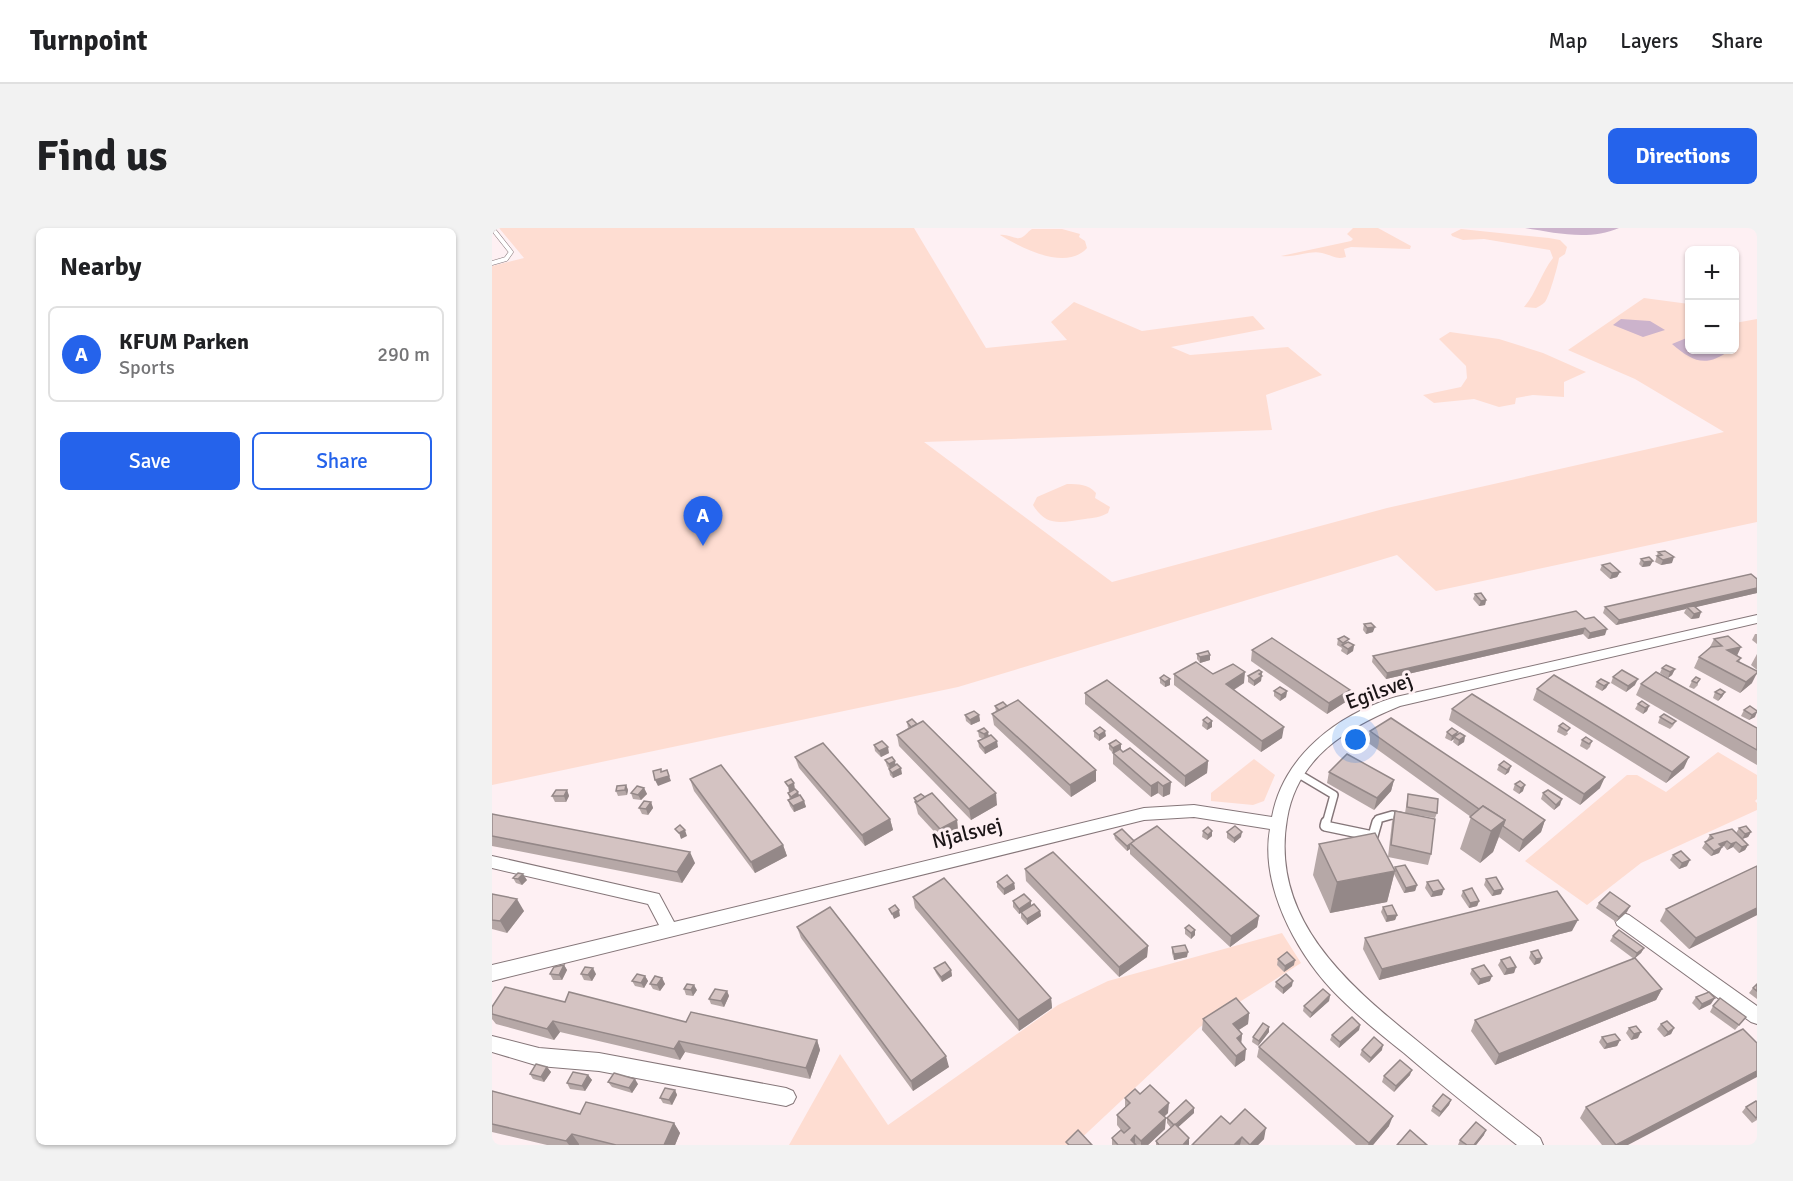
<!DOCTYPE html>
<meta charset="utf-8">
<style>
:root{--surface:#fff;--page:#f2f2f2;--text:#202124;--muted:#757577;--line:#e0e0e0;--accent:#2563eb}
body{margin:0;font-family:Signika,sans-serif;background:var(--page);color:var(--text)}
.controls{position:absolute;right:18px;top:18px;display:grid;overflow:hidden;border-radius:9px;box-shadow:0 2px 4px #0004}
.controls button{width:54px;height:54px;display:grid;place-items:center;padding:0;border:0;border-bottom:2px solid var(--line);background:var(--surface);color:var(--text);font:30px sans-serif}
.you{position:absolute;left:864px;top:512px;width:21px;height:21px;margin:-15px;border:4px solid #fff;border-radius:50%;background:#1a73e8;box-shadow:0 0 0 9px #1a73e833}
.badge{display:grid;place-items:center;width:39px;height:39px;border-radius:50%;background:var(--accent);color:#fff;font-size:20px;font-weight:700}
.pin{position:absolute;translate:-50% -50px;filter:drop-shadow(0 2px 3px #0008)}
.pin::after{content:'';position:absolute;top:32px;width:21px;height:18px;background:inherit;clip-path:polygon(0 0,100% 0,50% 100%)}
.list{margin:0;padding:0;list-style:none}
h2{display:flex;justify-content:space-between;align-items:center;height:78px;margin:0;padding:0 24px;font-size:26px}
h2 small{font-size:20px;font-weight:400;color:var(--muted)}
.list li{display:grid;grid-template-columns:39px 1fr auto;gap:18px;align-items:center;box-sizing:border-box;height:96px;margin:0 12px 12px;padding:0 12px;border:2px solid var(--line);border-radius:9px}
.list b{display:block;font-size:22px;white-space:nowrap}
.list p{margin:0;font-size:20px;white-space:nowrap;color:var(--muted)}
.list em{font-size:20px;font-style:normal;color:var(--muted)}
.actions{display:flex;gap:12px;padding:18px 24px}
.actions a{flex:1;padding:14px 0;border:2px solid var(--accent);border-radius:9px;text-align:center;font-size:21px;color:var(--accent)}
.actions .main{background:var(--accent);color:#fff}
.map{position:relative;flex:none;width:1265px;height:917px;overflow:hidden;border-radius:9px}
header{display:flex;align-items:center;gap:36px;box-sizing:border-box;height:84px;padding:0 30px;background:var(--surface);border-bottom:2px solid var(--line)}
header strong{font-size:28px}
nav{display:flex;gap:33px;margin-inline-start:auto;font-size:21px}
.intro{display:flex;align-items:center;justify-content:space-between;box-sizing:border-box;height:144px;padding:0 36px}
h1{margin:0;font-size:42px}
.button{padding:15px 27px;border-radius:9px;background:var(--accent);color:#fff;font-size:21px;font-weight:700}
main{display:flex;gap:36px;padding:0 36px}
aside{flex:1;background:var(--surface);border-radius:9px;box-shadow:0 2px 4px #0004}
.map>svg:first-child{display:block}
.green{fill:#feddd2}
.water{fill:#ccb3cc}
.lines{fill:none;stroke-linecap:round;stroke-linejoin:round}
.service-far2-casing{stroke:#857679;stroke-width:5}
.service-far1-casing{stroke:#857679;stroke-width:10}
.service-casing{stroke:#857679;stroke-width:12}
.minor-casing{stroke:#857679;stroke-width:2}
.service-far2{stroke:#fff;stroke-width:4}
.service-far1{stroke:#fff;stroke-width:7}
.service{stroke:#fff;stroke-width:9}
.minor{fill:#fff;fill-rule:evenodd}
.wall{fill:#b6a8a7}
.shaded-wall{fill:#948888}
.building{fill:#d4c3c2;stroke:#948888;stroke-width:1.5}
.labels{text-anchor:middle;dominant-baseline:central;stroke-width:6;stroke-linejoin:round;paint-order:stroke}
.street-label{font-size:21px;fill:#1b1517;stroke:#fef0f3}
</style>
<header>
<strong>Turnpoint</strong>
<nav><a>Map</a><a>Layers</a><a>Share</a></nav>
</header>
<div class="intro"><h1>Find us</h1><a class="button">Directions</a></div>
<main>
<aside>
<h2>Nearby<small></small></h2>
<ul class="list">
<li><span class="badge">A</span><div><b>KFUM Parken</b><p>Sports</p></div><em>290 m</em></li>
</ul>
<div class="actions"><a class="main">Save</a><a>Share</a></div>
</aside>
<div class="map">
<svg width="1265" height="917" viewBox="0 0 1265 917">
<rect width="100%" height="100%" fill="#fef0f3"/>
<g class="green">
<path d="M7 0H422L494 120 575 112 559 94 582 74 650 103 761 88 773 101 679 119 698 127 796 119 830 147 774 167 780 202 432 214 620 354 895 280 1232 204 1143 151 1076 122 1152 70 1197 76 1198 122H1242L1243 95 1265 91V294L944 363 905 327 466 459 0 557V38L32 30Z"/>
<path d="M861 0H886L919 18 918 21 859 19 852 21 854 29C843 32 840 27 830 25 817 22 803 30 789 28L859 13 861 11 855 6Z"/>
<path d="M540 1H570L588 6 587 9 593 13 595 20C574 44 528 19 508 7 515 6 522 11 528 10 533 9 535 4 540 1Z"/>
<path d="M969 1 1057 10 1068 12 1075 19 1073 26 1067 30C1066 38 1057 69 1053 74 1050 77 1047 78 1044 80L1032 79C1045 64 1049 45 1061 30L1058 22 992 11 971 12 960 8 959 6Z"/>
<path d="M958 104 1007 111 1051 125 1094 144 1072 154V169L1041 167 1024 170 1023 176 1007 179 982 171 942 175 931 167 969 159 975 150 974 138 947 111Z"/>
<path d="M575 256C587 256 596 256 604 265L603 270 618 279 616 285C609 289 601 290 593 291 570 294 555 300 541 277L545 269Z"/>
<path d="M1226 524 1265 547V571L1263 573 1265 575V582L1149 635 1095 677 1033 633 1135 547H1145L1174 564Z"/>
<path d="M762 531 783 547 772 573 761 577 719 573V565Z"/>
<path d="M790 705 809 735 708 799 582 917H297L348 826 396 897 566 777 616 753Z"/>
</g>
<g class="water">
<path d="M1033 0H1127C1097 13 1064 5 1033 0Z"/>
<path d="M1129 91 1158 93 1173 102 1151 109 1121 97Z"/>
<path d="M1197 109 1198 122H1238C1214 140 1201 134 1180 116Z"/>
</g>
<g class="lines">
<g class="service-far2-casing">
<path id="service-far2" d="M0 0 19 24 14 31 0 35"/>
</g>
<g class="service-far1-casing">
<g id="service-far1">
<path d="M805 545 842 567 834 596"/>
<path d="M885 596 886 591 900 587 910 589"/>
</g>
</g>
<g class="service-casing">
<path id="service" d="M834 594 833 598 881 608 885 594"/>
</g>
<g class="minor-casing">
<g id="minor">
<path d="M1265 387V395L908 478C854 500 805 530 795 591 778 690 854 755 923 811 964 845 1006 877 1048 910L1051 917H1025C987 887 949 857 912 825 887 805 862 785 840 762 803 722 768 657 778 601L702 589 652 592 0 753V737L167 697 156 676 0 640V628L167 666 182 694 652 580 702 577 780 589C791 528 846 486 904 469Z"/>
<path d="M1131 685 1137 687 1265 778V796L1259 794 1125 697 1123 692 1125 687Z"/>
<path d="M0 808 47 820 107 825 294 860 301 863 304 869 301 875 294 878 107 843 47 838 0 824Z"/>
</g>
</g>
<use href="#service-far2" class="service-far2"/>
<use href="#service-far1" class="service-far1"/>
<use href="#service" class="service"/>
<use href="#minor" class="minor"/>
</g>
<g class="wall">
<path d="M1166 324 1180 335 1169 337 1163 334Z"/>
<path d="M1149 331 1158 338 1150 339 1147 336Z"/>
<path d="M1110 337 1128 344 1125 349 1118 351 1108 342Z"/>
<path d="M1265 351V365L1203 379 1209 384 1207 390 1199 391 1192 385 1194 381 1124 397 1111 385 1113 379Z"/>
<path d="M983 366 994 372 993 377 987 378 981 371Z"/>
<path d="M1093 391 1113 407 1096 411 1091 406 894 451 880 434 881 428Z"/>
<path d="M872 396 881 404 874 406 871 402Z"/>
<path d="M1263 406H1265V416L1260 412Z"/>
<path d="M846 411 856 414 862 417 861 423 855 427 849 423 850 420 845 417Z"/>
<path d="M1222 411 1249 430 1247 434 1260 455 1248 465 1202 440 1207 429 1217 421Z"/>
<path d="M760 422 858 462 855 473 835 486 759 433Z"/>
<path d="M705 426 718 427V432L708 435 705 431Z"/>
<path d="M1265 426V442L1259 437Z"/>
<path d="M1170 440 1183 441 1180 447 1176 450 1168 445Z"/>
<path d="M770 444 769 453 762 458 756 454V448Z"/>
<path d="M682 446H721L752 455 742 462 790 510 769 524 682 457Z"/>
<path d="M1121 449 1143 457 1134 464 1119 455Z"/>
<path d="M1204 449 1206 457 1202 461 1197 459 1200 453Z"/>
<path d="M668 450 678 457 673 459 668 455Z"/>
<path d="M1105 454 1117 455 1114 460 1110 463 1103 459Z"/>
<path d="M1149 456 1265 500V537L1144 467Z"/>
<path d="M1045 461 1192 540 1174 555 1041 472Z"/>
<path d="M782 463H795L794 469 788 473 782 468Z"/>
<path d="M1223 464H1233L1230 469 1226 473 1221 470Z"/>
<path d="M593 465 716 533 715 545 693 559 593 476Z"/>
<path d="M1146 476 1157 478 1155 483 1151 486 1143 481Z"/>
<path d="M503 478 604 542V553L579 569 502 497 500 486 504 484Z"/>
<path d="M960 481 1108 560 1088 577 957 492Z"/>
<path d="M1252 482 1263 489 1257 492 1249 488Z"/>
<path d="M473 487H487L488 493 479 497 474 493Z"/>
<path d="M1168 489 1184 493 1181 498 1178 501 1166 495Z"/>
<path d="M711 492 720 499 715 502 710 498Z"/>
<path d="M415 494 505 577 479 592 407 518 405 507 416 500Z"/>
<path d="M1071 495 1076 506 1073 508 1065 504 1067 498Z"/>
<path d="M486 503 497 508 506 519 493 526 487 519 486 513 491 511 487 509Z"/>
<path d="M602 503 614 508 607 513 602 509Z"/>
<path d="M878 503 1053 592 1049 604 1027 624 1007 609 1001 624 988 635 968 621 979 589 875 514Z"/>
<path d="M955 504 973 508 972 514 966 518 961 514 962 511 959 513 953 510Z"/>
<path d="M1090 512 1100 513 1098 519 1095 522 1088 518Z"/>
<path d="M617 516H629L628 522 631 524 638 520 678 566 671 569 666 565 659 569 621 536V525L617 521Z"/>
<path d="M382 517 397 525 389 529 383 523Z"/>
<path d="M303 529 398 591 401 602 373 618 307 540Z"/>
<path d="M393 532 404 537 410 546 401 550 398 547 397 541 395 538Z"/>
<path d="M1007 537 1017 544 1013 547 1005 542Z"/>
<path d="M837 544 902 552 899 563 882 582 835 555Z"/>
<path d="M198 551 291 617 295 628 263 645 202 563Z"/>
<path d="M1028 553 1031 563 1027 566 1021 562 1023 556Z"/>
<path d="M134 557 136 562 135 567 126 568 124 563Z"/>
<path d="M152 560 155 566 149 572 141 571 139 565Z"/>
<path d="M75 562 77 568 74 574H63L60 568Z"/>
<path d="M296 565 307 567 312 573 314 579 302 584 298 578 296 572H298Z"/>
<path d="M1051 565 1068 577 1062 582 1049 571Z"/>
<path d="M916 566 945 585 943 590 913 585Z"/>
<path d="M433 569 465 592 466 603 450 612 426 586 422 570Z"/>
<path d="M159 574 161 580 156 587 150 586 147 580Z"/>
<path d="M903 583 939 626 936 637 896 629 900 594Z"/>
<path d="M0 586 203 635 190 655 0 618Z"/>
<path d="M1247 600 1259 604 1256 609 1250 611 1256 617 1253 622 1247 625 1241 619 1235 622 1232 618 1230 619 1227 625 1219 628 1210 620 1218 607 1244 605Z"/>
<path d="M711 603H720V608L715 612 710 609Z"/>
<path d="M735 604 749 609 742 615 735 610Z"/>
<path d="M622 606 642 613 767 688 765 699 738 719 638 626V621L635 623 623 611Z"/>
<path d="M827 616 902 641 903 639 925 657 923 663 912 665 902 646 895 674 838 685 821 647Z"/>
<path d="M1181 627 1195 638 1187 641 1178 632Z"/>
<path d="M1265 638V687L1197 721 1168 693 1174 681Z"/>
<path d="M533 641 656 718 655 729 627 749 534 653Z"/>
<path d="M21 650 35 652 30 657 24 655Z"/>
<path d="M994 651 1009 666 1000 668 992 657Z"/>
<path d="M505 654 522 655 523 661 512 667 505 659Z"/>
<path d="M935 654 950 667 939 669 933 660Z"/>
<path d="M971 663 987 673 985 678 977 680 969 668Z"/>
<path d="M0 666 32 683 15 705 0 701Z"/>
<path d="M421 669 559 770 560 780 527 803 423 680Z"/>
<path d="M521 673 539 677 548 683 549 688 535 697 529 690V685L527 686 521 679Z"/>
<path d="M1107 675 1135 684 1124 694 1104 680Z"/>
<path d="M891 679 905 687 903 692 894 694 889 684Z"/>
<path d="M305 699 457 839 421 863 309 710Z"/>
<path d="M693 700 703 707 699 711 693 706Z"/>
<path d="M1080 703 887 752 871 721 873 710Z"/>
<path d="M1121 708 1152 720 1149 725 1143 730 1170 761 1164 772 1003 837 979 803 983 792 1142 731 1118 713Z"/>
<path d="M680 719 695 729 682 732 680 725Z"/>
<path d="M1039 724 1050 730 1048 735 1042 737 1037 730Z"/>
<path d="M786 731 802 737 792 744 785 737Z"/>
<path d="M1009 732 1024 739 1022 745 1012 747 1006 737Z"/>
<path d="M72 737 75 742 70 752H61L58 746Z"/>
<path d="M442 740 459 742 460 748 450 754 444 745Z"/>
<path d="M980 741 998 753 986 757 978 746Z"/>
<path d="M89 746H104L100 753 92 752Z"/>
<path d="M153 748 156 753 152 760 143 758 140 753Z"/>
<path d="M170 750 173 756 168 763 161 761 158 756Z"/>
<path d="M784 754 800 758 791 766 783 759Z"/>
<path d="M1265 757V771L1257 765 1261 760Z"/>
<path d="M192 761 205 762 201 768 194 767Z"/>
<path d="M235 763 237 768 232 779 219 776 217 771Z"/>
<path d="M838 767 837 773 818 790 811 783 812 778Z"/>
<path d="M1204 769 1219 776 1207 782 1200 775Z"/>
<path d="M73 774 194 794 325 812 328 822 318 851 193 824 188 832 68 804 62 812 4 796 0 791V779Z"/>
<path d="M1221 778 1254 789 1243 802 1218 784Z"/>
<path d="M757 785 756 796 747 802 750 806 749 815 753 832 743 839 710 802 711 791Z"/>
<path d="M1169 796 1182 800 1179 806 1172 809 1165 801Z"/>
<path d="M868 797 867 802 847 820 838 812 840 807Z"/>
<path d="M777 799V804L766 818 760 814 761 809Z"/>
<path d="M1137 800 1146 810 1139 812 1134 805Z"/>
<path d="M1110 809 1128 812 1125 818 1112 821 1107 814Z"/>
<path d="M767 819 897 898 881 917H864L765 829Z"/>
<path d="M870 822H890L877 835 868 827Z"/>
<path d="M55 839 59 844 52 854 41 851 38 846Z"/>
<path d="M96 847 100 852 93 863 78 861 75 855Z"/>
<path d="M918 847 902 864 890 854 892 848Z"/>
<path d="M116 854 146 856 140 865 120 859Z"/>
<path d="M183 862 185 867 180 877 171 875 168 870Z"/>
<path d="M0 863 88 886 182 895 188 905 183 917H55L0 904Z"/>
<path d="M648 866 676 885 672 889 673 901 656 917H620V910L629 902 625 897V887L633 879V870Z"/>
<path d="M959 872 957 877 947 889 939 883 941 878Z"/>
<path d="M1264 873 1265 892 1260 895 1250 884 1254 879Z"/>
<path d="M1094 879 1136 917H1110L1088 890Z"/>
<path d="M702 885 686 899 697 917H664V913L679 900 675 895V890Z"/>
<path d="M738 896 772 911 766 917H700Z"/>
<path d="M992 907 984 917H966L968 912Z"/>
</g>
<g class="shaded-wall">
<path d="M1182 329 1180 335 1169 337 1171 332Z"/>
<path d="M1161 333 1158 338 1150 339 1152 334Z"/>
<path d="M1128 344 1125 349 1118 351 1120 345Z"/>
<path d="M1265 360V365L1196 381 1195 379 1194 381 1124 397 1127 392Z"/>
<path d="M994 372 993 377 987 378 989 373Z"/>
<path d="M1209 384 1207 390 1199 391 1202 386Z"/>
<path d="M883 399 881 404 874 406 875 400Z"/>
<path d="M1093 400 1091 406 894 451 895 445Z"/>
<path d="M1115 401 1113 407 1096 411 1098 405Z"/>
<path d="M862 417 861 423 855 427 856 421Z"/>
<path d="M1249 419 1244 430 1235 422Z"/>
<path d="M718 427V432L708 435V429Z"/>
<path d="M1183 441 1180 447 1176 450 1178 444Z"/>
<path d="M753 444 752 455 733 467 734 456Z"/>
<path d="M770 444 769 453 762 458V453L767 446Z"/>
<path d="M1265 445 1260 455 1248 465 1254 454Z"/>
<path d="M678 451V457L673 459V454Z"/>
<path d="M1146 451 1143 457 1134 464 1136 458Z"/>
<path d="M1117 455 1114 460 1110 463 1112 458Z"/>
<path d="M858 462 855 473 835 486 837 475Z"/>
<path d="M795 463 794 469 788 473 789 467Z"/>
<path d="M1233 464 1230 469 1226 473 1229 467Z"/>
<path d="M1157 478 1155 483 1151 486 1153 480Z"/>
<path d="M1265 484 1263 489 1257 492 1260 487Z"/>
<path d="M487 487 488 493 479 497 478 492Z"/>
<path d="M720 493V499L715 502 716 496Z"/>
<path d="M792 499 790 510 769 524 770 513Z"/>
<path d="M613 503 614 508 607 513V507Z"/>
<path d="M496 504 497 509 493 512 492 506Z"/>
<path d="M966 504 964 509H962V511L959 513 960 508Z"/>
<path d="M973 508 972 514 966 518 967 512Z"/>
<path d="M505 513 506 519 493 526 492 520Z"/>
<path d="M629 516V521L621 526V520Z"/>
<path d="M396 519 397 525 389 529 387 523Z"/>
<path d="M1197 529 1192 540 1174 555 1180 544Z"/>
<path d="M403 533 404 539 398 542 397 536Z"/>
<path d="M716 533 715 545 693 559V548Z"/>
<path d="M1019 538 1017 544 1013 547 1015 542Z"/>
<path d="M409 540 410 546 401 550 400 545Z"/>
<path d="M175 542 179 553 166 558 163 552 172 549Z"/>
<path d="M604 542V553L579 569 578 557Z"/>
<path d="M1113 549 1108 560 1088 577 1092 566Z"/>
<path d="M902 552 899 563 882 582 885 570Z"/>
<path d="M666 554V565L659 569V558Z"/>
<path d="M679 554 678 566 671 569V558Z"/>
<path d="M302 555 303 561 297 564 296 558Z"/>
<path d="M134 557 136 562 135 567 133 562Z"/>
<path d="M1033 557 1031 563 1027 566 1029 560Z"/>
<path d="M152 560 155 566 149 572 146 567Z"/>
<path d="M75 562 77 568 74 574 72 568Z"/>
<path d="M306 564 308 570 300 574 299 569Z"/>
<path d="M504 565 505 577 479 592 477 581Z"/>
<path d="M1070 571 1068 577 1062 582 1064 577Z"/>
<path d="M312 573 314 579 302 584 301 578Z"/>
<path d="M159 574 161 580 156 587 154 581Z"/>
<path d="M398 591 401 602 373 618 370 607Z"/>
<path d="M465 592 466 603 450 612 448 601Z"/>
<path d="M1013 592 1001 624 988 635 999 603Z"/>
<path d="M1053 592 1049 604 1027 624 1031 612Z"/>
<path d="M193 602 195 608 189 611 187 605Z"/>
<path d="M720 603V608L715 612 716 607Z"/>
<path d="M750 604 749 609 742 615V610Z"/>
<path d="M1259 604 1256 609 1250 611 1253 606Z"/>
<path d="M1235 613 1232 618 1223 622 1227 616Z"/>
<path d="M1244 614 1241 619 1235 622 1239 616Z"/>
<path d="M638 616V621L635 623V618Z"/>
<path d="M291 617 295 628 263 645 259 634Z"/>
<path d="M1256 617 1253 622 1247 625 1250 619Z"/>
<path d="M1230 619 1227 625 1219 628 1222 623Z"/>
<path d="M198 624 203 635 190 655 185 644Z"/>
<path d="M1198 632 1195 638 1187 641 1190 635Z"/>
<path d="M903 643 895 674 838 685 845 654Z"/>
<path d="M31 646 35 652 30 657 26 651Z"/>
<path d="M522 655 523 661 512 667V661Z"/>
<path d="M925 657 923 663 912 665 914 660Z"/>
<path d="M952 661 950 667 939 669 941 664Z"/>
<path d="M1011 661 1009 666 1000 668 1002 663Z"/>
<path d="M25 671 32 683 15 705 8 693Z"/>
<path d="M539 673V679L527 686V681Z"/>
<path d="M987 673 985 678 977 680 978 675Z"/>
<path d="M1138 678 1135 684 1124 694 1127 689Z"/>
<path d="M1265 680V687L1197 721 1204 710Z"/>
<path d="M407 682 408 688 402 691 400 686Z"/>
<path d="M548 683 549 688 535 697V691Z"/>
<path d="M905 687 903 692 894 694 895 688Z"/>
<path d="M767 688 765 699 738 719 739 708Z"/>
<path d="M1086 692 1080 703 887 752 890 741Z"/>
<path d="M703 702V707L699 711V705Z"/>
<path d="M656 718 655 729 627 749V739Z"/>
<path d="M1152 720 1149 725 1142 731 1145 725Z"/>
<path d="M696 724 695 729 682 732V726Z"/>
<path d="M1050 730 1048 735 1042 737 1044 731Z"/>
<path d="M803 732 802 737 792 744 793 738Z"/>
<path d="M72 737 75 742 70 752 67 747Z"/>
<path d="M1024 739 1022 745 1012 747 1015 741Z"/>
<path d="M101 740 104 746 100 753 96 747Z"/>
<path d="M459 742 460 748 450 754 449 749Z"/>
<path d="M153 748 156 753 152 760 149 755Z"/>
<path d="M1000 748 998 753 986 757 988 751Z"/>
<path d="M170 750 173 756 168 763 165 757Z"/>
<path d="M801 753 800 758 791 766V760Z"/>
<path d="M202 757 205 762 201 768 199 762Z"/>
<path d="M1170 761 1164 772 1003 837 1007 826Z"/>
<path d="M235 763 237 768 232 779 229 773Z"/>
<path d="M838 767 837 773 818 790 820 785Z"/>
<path d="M559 770 560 780 527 803 526 792Z"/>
<path d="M1223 770 1219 776 1207 782 1210 776Z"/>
<path d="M757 785 756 796 740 806 741 796Z"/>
<path d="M61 793 68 804 62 812 55 801Z"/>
<path d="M868 797 867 802 847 820 848 814Z"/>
<path d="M777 799V804L766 818 767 813Z"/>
<path d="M1182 800 1179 806 1172 809 1176 804Z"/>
<path d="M1149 804 1146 810 1139 812 1142 806Z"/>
<path d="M750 806 749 817 745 810Z"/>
<path d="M325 812 328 822 318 851 314 840Z"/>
<path d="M1128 812 1125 818 1112 821 1115 816Z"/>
<path d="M187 813 193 824 188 832 182 821Z"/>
<path d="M891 817 890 822 877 835 879 830Z"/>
<path d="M754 821 753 832 743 839 744 828Z"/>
<path d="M454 828 457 839 421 863 419 853Z"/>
<path d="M55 839 59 844 52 854 49 849Z"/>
<path d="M920 842 918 847 902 864 904 858Z"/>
<path d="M1265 843V849L1136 917H1124Z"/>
<path d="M96 847 100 852 93 863 90 858Z"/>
<path d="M143 851 146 856 140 865 137 860Z"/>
<path d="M183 862 185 867 180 877 177 872Z"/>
<path d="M959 872 957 877 947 889 949 884Z"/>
<path d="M677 875 676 885 666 894 667 884Z"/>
<path d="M702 880V885L682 903 683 898Z"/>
<path d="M901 888 897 898 881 917H876L877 915Z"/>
<path d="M674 890 673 901 656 917H649V913Z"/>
<path d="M182 895 188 905 183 917H172Z"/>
<path d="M774 900 772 911 766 917H758Z"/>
<path d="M994 902 992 907 984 917H982Z"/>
<path d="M80 906 87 916V917H77L74 913Z"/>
<path d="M643 907V917L639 912Z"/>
<path d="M750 909 748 917H742Z"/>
<path d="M697 910V917H691Z"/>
</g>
<g class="building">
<path d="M1173 323 1182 329 1171 332 1165 328 1170 327 1166 324Z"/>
<path d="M1157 329 1161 333 1152 334 1149 331Z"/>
<path d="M1118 335 1128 344 1120 345 1110 337Z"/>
<path d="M1259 346 1265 351V360L1127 392 1113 379Z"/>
<path d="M989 365 994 372 989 373 983 366Z"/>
<path d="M1202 378 1209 384 1202 386 1195 379Z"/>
<path d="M1084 383 1093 391 1102 389 1115 401 1098 405 1093 400 895 445 881 428Z"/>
<path d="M879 395 883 399 875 400 872 396Z"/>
<path d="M852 408 857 411 851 415 846 411Z"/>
<path d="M1236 408 1249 419 1235 422 1249 430 1245 433 1265 443V445L1254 454 1207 429 1219 419 1230 418 1222 411Z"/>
<path d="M780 410 858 462 837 475 760 422Z"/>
<path d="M856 414 862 417 856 421 850 417Z"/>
<path d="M716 423 718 427 708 429 705 426Z"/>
<path d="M704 434 721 446 741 436 753 444 734 456 792 499 770 513 682 446Z"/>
<path d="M1174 437 1183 441 1178 444 1170 440Z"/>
<path d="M767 442 770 444 767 446 770 448 762 453 756 448Z"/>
<path d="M1130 442 1146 451 1136 458 1121 449Z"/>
<path d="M1164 444 1265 500V522L1149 456Z"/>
<path d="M672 447 678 451 673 454 668 450Z"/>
<path d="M1062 447 1197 529 1180 544 1045 461Z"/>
<path d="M1204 449 1208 451 1205 455 1200 453Z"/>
<path d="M1109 451 1117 455 1112 458 1105 454Z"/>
<path d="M615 452 716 533 693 548 593 465Z"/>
<path d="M788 459 795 463 789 467 782 463Z"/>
<path d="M1228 461 1233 464 1229 467 1223 464Z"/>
<path d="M980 466 1113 549 1092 566 960 481Z"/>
<path d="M526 472 604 542 578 557 500 486Z"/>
<path d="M1150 473 1157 478 1153 480 1146 476Z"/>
<path d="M511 474 515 478 507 482 503 478Z"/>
<path d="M1258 478 1265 483V484L1260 487 1252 482Z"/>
<path d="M482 483 487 487 478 492 473 487Z"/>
<path d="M1172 486 1184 493 1180 496 1168 489Z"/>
<path d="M715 489 720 493 716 496 711 492Z"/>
<path d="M899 490 1053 592 1031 612 1011 598 1013 592 991 578 987 581 878 503Z"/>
<path d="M420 491 425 496 419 499 415 494Z"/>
<path d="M431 493 504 565 477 581 405 507Z"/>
<path d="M1071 495 1078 500 1075 503 1067 498Z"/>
<path d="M608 499 613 503 607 507 602 503Z"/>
<path d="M492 500 496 504 492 506 486 503Z"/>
<path d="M960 500 966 504 960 508 955 504Z"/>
<path d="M968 505 973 508 967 512 962 509Z"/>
<path d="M499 507 505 513 492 520 486 513Z"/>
<path d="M1094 509 1100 513 1097 516 1090 512Z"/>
<path d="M624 512 629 516 621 520 617 516Z"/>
<path d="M390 513 396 519 387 523 382 517Z"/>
<path d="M331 515 398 591 370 607 303 529Z"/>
<path d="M638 520 679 554 671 558 666 554 659 558 621 525 628 521 631 524Z"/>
<path d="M855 526 902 552 885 570 837 544Z"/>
<path d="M400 529 403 533 397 536 393 532Z"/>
<path d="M1012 533 1019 538 1015 542 1007 537Z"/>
<path d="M405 536 409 540 400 545 397 541Z"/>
<path d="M229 537 291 617 259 634 198 551Z"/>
<path d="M169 541V544L175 542 177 548 163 552 161 543Z"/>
<path d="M299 551 302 555 296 558 293 554Z"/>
<path d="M1028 553 1033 557 1029 560 1023 556Z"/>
<path d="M134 557 133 562 124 563 125 558Z"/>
<path d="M145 558 152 560 146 567 139 565Z"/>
<path d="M303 561 306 564 299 569 296 565Z"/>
<path d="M64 562H75L72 568H60Z"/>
<path d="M1056 562 1070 571 1064 577 1051 565Z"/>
<path d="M440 565 465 592 448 601 423 574Z"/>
<path d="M429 566 433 569 425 574 422 570Z"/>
<path d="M916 566 946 571 945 585 915 579Z"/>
<path d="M308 567 312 573 301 578 296 572Z"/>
<path d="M152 573 159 574 154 581 147 580Z"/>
<path d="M991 578 1013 592 999 603 978 589Z"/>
<path d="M903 583 943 591 939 626 899 617Z"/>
<path d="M0 586 198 624 185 644 0 608Z"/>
<path d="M188 597 193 602 187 605 183 601Z"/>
<path d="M665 598 767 688 739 708 638 615Z"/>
<path d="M743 598 750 604 742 610 735 604Z"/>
<path d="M1254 598 1259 604 1253 606 1247 600Z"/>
<path d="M716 599 720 603 716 607 711 603Z"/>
<path d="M630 601 642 613 635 618 622 606Z"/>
<path d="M1240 601 1256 617 1250 619 1244 614 1239 616 1235 613 1227 616 1230 619 1222 623 1213 614 1221 610 1218 607Z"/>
<path d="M883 605 903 643 845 654 827 616Z"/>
<path d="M1189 623 1198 632 1190 635 1181 627Z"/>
<path d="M561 624 656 718 627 739 533 641Z"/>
<path d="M913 637 925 657 914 660 903 639Z"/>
<path d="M1265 638V680L1204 710 1174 681Z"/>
<path d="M26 645 31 646 26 651 21 650Z"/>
<path d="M515 647 522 655 512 661 505 654Z"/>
<path d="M1004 649 1011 661 1002 663 994 651Z"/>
<path d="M452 650 559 770 526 792 421 669Z"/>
<path d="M946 652 952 661 941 664 935 654Z"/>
<path d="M980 660 987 673 978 675 971 663Z"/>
<path d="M1065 663 1086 692 890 741 873 710Z"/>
<path d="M1118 664 1138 678 1127 689 1107 675Z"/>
<path d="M0 666 25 671 8 693 0 692Z"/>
<path d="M532 666 539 673 527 681 521 673Z"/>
<path d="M542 676 548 683 535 691 529 684Z"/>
<path d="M403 677 407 682 400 686 397 681Z"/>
<path d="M900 677 905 687 895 688 891 679Z"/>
<path d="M338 679 454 828 419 853 305 699Z"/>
<path d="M697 697 703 702 699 705 693 700Z"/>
<path d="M1127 702 1152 720 1145 725 1121 708Z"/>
<path d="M693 717 696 724 682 726 680 719Z"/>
<path d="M1046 722 1050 730 1044 731 1039 724Z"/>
<path d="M795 724 803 732 793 738 786 731Z"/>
<path d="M1018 729 1024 739 1015 741 1009 732Z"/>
<path d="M1143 730 1170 761 1007 826 983 792Z"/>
<path d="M453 734 459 742 449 749 442 740Z"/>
<path d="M72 737 67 747 58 746 62 739Z"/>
<path d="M992 737 1000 748 988 751 980 741Z"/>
<path d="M93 739 101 740 96 747 89 746Z"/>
<path d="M145 746 153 748 149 755 140 753Z"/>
<path d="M794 746 801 753 791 760 784 754Z"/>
<path d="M163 748 170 750 165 757 158 756Z"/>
<path d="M195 756 202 757 199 762 192 761Z"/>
<path d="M1265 756V763L1261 760Z"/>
<path d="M13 759 73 774 77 764 194 794 199 784 325 812 314 840 187 813 182 821 61 793 55 801 0 786V779Z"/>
<path d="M223 761 235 763 229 773 217 771Z"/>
<path d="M831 761 838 767 820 785 812 778Z"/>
<path d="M1217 764 1223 770 1210 776 1204 769Z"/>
<path d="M744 770 757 785 741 796 750 806 745 810 754 821 744 828 711 791Z"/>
<path d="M1228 770 1254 789 1247 797 1221 778Z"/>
<path d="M860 789 868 797 848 814 840 807Z"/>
<path d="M1175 793 1182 800 1176 804 1169 796Z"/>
<path d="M771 795 777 799 767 813 761 809Z"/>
<path d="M791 795 901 888 877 915 767 819Z"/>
<path d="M1144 798 1149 804 1142 806 1137 800Z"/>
<path d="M1251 801 1265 815V843L1124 917 1094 879Z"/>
<path d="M1123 806 1128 812 1115 816 1110 809Z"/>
<path d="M882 809 891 817 879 830 870 822Z"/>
<path d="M908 832 920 842 904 858 892 848Z"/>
<path d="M44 836 55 839 49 849 38 846Z"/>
<path d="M81 844 96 847 90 858 75 855Z"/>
<path d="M122 845 143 851 137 860 116 854Z"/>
<path d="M658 857 677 875 667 884 674 890 649 913 643 907 639 912 644 917H626L620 910 629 902 632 905 638 900 625 887 638 875 633 870 643 861 648 866Z"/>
<path d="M173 860 183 862 177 872 168 870Z"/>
<path d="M0 863 88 886 94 874 182 895 172 917H124L80 906 74 913 0 896Z"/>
<path d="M951 866 959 872 949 884 941 878Z"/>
<path d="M694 872 702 880 683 897H682L675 890Z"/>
<path d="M1264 873 1265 874V889L1264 890 1254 879Z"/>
<path d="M753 881 774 900 758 917 750 909 742 917H700L729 888 738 896Z"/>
<path d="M984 894 994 902 982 917H975L968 912Z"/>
<path d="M683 896 697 910 691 917H667L664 913Z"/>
<path d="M586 902 600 917H577L574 914Z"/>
<path d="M918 902 935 917H905Z"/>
</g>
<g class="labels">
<g class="street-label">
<text transform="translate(887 463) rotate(-20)">Egilsvej</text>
<text transform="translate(475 605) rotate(-14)">Njalsvej</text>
</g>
</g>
</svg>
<div class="controls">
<button>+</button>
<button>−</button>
</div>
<div class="you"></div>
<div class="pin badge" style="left:211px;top:318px">A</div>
</div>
</main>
